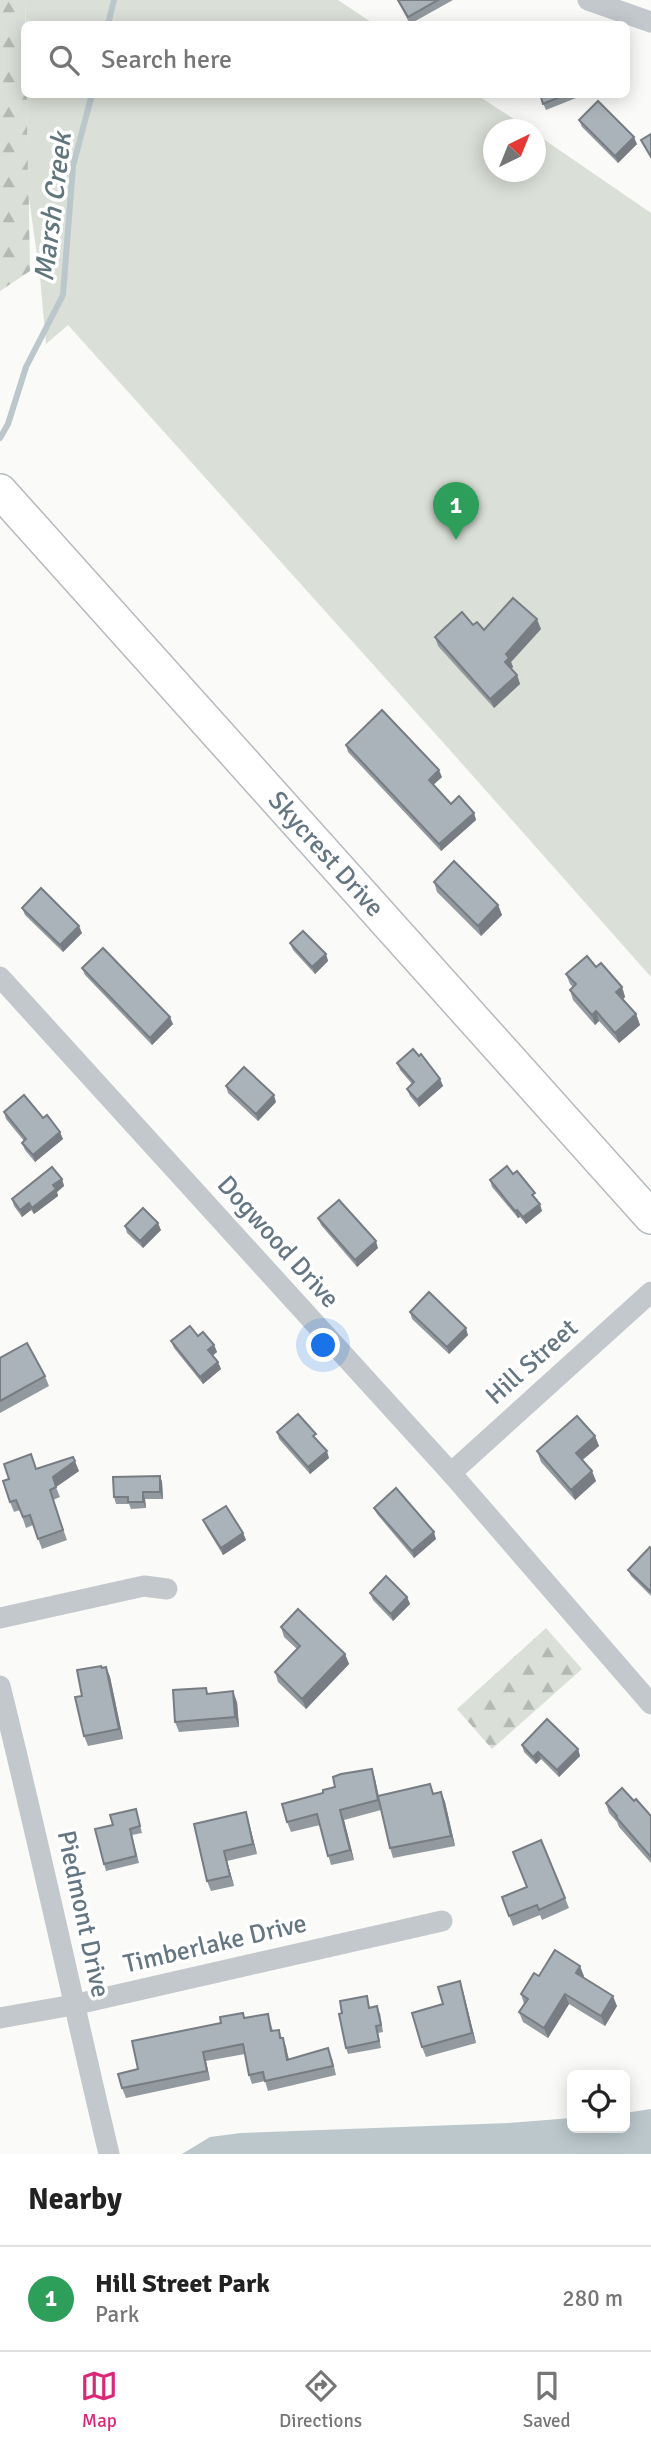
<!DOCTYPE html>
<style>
:root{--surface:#fff;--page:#f6f6f6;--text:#222;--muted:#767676;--line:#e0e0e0;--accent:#db2777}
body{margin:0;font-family:Signika,sans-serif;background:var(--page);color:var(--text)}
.controls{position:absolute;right:21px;bottom:21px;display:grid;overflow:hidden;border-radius:10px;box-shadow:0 4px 18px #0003}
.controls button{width:63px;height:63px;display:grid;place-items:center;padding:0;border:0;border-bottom:2px solid var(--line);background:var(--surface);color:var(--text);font:35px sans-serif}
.compass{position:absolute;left:483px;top:119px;width:63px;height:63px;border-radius:50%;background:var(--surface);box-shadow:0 4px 18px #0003;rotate:43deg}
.you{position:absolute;left:324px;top:1346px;width:24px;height:24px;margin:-18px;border:5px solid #fff;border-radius:50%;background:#1a73e8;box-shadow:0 0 0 10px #1a73e833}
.badge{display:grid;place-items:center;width:46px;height:46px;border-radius:50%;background:var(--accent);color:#fff;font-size:23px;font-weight:700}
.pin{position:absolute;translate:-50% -58px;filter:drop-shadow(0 2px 4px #0008)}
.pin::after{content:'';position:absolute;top:37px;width:24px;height:21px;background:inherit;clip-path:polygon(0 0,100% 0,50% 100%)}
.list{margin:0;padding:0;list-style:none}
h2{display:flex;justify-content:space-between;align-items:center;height:91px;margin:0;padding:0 28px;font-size:30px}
h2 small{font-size:23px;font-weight:400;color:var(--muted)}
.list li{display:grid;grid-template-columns:46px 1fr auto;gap:21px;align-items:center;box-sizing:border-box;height:105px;padding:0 28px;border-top:2px solid var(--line)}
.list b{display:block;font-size:26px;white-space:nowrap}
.list p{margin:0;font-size:23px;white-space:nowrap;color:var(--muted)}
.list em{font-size:23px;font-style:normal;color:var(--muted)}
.icon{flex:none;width:38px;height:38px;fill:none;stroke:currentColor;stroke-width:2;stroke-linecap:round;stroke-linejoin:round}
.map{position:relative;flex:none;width:651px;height:2154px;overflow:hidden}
.search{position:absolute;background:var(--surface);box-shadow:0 4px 18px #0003;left:21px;right:21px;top:21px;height:77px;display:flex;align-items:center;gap:18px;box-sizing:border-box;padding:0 24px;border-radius:10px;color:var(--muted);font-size:26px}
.sheet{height:196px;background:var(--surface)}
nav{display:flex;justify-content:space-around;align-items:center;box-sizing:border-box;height:98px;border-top:2px solid var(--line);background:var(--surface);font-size:19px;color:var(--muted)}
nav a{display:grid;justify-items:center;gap:4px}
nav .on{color:var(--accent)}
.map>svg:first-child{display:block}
.forest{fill:url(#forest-firs)}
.green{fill:#dadfd7}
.water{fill:#bbc7cb}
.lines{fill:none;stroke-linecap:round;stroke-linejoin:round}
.stream{stroke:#bbc7cb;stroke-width:6}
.primary-casing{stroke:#b5babe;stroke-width:36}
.street{stroke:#c3c8cc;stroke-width:21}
.primary{stroke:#fff;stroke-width:33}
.wall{fill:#929a9f}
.shaded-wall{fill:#777d82}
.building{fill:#aab3b9;stroke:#777d82;stroke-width:2}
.labels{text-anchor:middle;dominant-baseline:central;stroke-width:7;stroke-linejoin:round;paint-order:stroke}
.street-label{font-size:26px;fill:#657683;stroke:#fff}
.water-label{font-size:28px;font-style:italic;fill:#60757c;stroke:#fff}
</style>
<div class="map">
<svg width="651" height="2154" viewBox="0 0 651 2154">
<defs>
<pattern id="forest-firs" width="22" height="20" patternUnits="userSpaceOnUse" patternTransform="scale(1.75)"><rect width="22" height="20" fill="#dadfd7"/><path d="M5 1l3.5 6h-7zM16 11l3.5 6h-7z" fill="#b4b9b4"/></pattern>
</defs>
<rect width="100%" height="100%" fill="#fafaf8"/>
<g class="forest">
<path d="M0 0H26L24 94 27 95 30 271 0 291Z"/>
<path d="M546 1628 582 1669 492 1749 457 1709Z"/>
</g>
<g class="green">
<path d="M26 0H338L374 24H26Z"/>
<path d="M27 95H477L529 129 494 130V172H536V134L651 213V977L449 749 68 325 46 344 40 277 28 191Z"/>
</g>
<path class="water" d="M651 2109V2154H182L210 2137 241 2133 509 2123 572 2118V2128H625V2113Z"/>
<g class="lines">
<g class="stream">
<path d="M108 24 114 0"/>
<path d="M0 438 8 424 26 367 63 295 73 166 92 94"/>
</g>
<g class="primary-casing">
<g id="primary">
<path id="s1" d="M0 491 651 1217"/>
</g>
</g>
<g class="street">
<path d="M588 0 651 22"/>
<path d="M0 977 451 1473 651 1704"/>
<path d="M451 1473 651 1292"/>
<path d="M0 1618 144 1586 167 1589"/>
<path d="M0 1686C39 1842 72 1998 109 2154"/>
<path d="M0 2018 73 2005 442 1921"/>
</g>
<use href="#primary" class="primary"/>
</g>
<g class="wall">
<path d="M397 0H453L410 24Z"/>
<path d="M539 94H586L546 110Z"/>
<path d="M579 120 637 144 618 163 582 127Z"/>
<path d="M541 629 511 662 513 667 511 669 517 675 520 684 494 708 438 646 435 637 484 630Z"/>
<path d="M346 745 442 777 433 785 451 804 474 813 476 820 441 851 348 752Z"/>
<path d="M434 882 498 905 502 915 481 936 437 892Z"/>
<path d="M22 908 82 933 63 952 25 915Z"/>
<path d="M290 943 326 954 328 961 315 974 293 950Z"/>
<path d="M596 967 622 987 625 997 623 999 636 1014 640 1025 619 1043 599 1021 595 1025 573 1000 570 990 573 987 570 984 566 974Z"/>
<path d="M82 968 173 1024 152 1045 85 975Z"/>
<path d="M397 1063 440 1079 443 1086 419 1107 410 1096 407 1089 412 1084 400 1070Z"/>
<path d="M226 1086 276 1102 258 1121 228 1093Z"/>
<path d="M4 1112 43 1118 63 1139 35 1162 25 1150 22 1143 24 1141 6 1119Z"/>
<path d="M513 1174 538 1200H537L542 1211 526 1224 520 1217 518 1218 492 1187 490 1180Z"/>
<path d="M62 1179 64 1186 57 1192 58 1196 34 1214 31 1210 22 1217 14 1206 12 1199Z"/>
<path d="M318 1218 378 1248 357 1267 321 1225Z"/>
<path d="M125 1226 161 1230 143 1248 127 1233Z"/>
<path d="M410 1312 468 1335 449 1354 412 1319Z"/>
<path d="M198 1336 214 1345 217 1352 213 1355 221 1369 203 1384 174 1348 171 1341Z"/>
<path d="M0 1358 45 1376 49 1386 0 1413Z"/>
<path d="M277 1432 329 1458 310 1474 279 1439Z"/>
<path d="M595 1436 599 1446 582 1460 596 1481 575 1500 541 1462 537 1451Z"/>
<path d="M37 1469 79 1471 56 1487 60 1497 53 1500 67 1540 42 1549 33 1525 26 1528 20 1510 14 1512 10 1502Z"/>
<path d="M160 1476 162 1482 163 1499H145L146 1508 131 1509 129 1504H116L114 1497Z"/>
<path d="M374 1508 436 1539 414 1558 377 1514Z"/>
<path d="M203 1520 243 1533 246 1540 223 1555 206 1527Z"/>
<path d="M651 1548V1596L631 1576 628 1570Z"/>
<path d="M370 1593 407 1597 410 1604 393 1621 373 1600Z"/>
<path d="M281 1627 345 1654 349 1664 306 1709 278 1682 275 1672 297 1649 284 1637Z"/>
<path d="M106 1667 110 1677 123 1739 88 1746 84 1736 82 1696Z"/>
<path d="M209 1693 237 1702 239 1727 179 1732 175 1722Z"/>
<path d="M522 1745 578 1749 580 1756 559 1777 541 1759 536 1764 524 1752Z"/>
<path d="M372 1769 375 1779 379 1796 430 1784 434 1794 441 1792 445 1802 455 1846 393 1858 390 1848 381 1810 344 1820 354 1860 331 1865 320 1825 291 1832 287 1822 323 1793Z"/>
<path d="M634 1801 651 1816V1863L619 1827 617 1822 609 1813 606 1803Z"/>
<path d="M136 1809 142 1833 132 1835 139 1863 106 1871 104 1864 113 1825Z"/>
<path d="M246 1812 249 1823 257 1854 227 1861 234 1886 211 1891 207 1881Z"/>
<path d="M502 1897 565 1898 569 1908 542 1920 540 1915 513 1926Z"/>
<path d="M539 1976H584L583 1978 617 2006 605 2026 569 2004 548 2038 523 2022 519 2012 524 2004 521 1994Z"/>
<path d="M463 1991 476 2043 426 2057 422 2047 443 2004Z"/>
<path d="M367 1996 370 2008 380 2013 383 2032 378 2033 381 2048 348 2054 346 2048 342 2013Z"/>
<path d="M268 2014 273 2031 279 2030 282 2038H283L286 2047 289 2059 332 2058 336 2075 268 2091 265 2081 252 2084 249 2075 245 2054 206 2061 210 2080 126 2098 122 2088 138 2069 245 2018Z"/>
</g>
<g class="shaded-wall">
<path d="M634 137 637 144 618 163 615 156Z"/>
<path d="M537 619 541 629 511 662 513 667 509 671 505 662 506 654Z"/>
<path d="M517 675 520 684 494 708 490 699Z"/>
<path d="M439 770 442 777 431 787 429 780Z"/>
<path d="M474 813 476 820 441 851 439 844Z"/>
<path d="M498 905 502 915 481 936 478 926Z"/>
<path d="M79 926 82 933 63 952 60 945Z"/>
<path d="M326 954 328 961 315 974 312 967Z"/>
<path d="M622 987 625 997 620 1002 616 992Z"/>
<path d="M596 1011 599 1021 595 1025 592 1015Z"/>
<path d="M636 1014 640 1025 619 1043 615 1033Z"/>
<path d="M170 1017 173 1024 152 1045 150 1038Z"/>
<path d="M440 1079 443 1086 419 1107 417 1100Z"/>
<path d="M274 1095 276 1102 258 1121 256 1114Z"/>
<path d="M60 1132 63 1139 35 1162 33 1155Z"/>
<path d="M62 1179 64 1186 57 1192 58 1196 34 1214 32 1208 53 1185Z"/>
<path d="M29 1203 31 1210 22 1217 20 1210Z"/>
<path d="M540 1204 542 1211 526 1224 523 1217Z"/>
<path d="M517 1210 520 1217 518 1218 515 1211Z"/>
<path d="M158 1223 161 1230 143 1248 140 1241Z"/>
<path d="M376 1241 378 1248 357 1267 355 1260Z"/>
<path d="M466 1328 468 1335 449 1354 447 1347Z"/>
<path d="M214 1345 217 1352 211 1357 208 1350Z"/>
<path d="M218 1362 221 1369 203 1384 200 1377Z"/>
<path d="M595 1436 599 1446 579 1463 576 1453Z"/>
<path d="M327 1451 329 1458 310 1474 308 1467Z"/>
<path d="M75 1461 79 1471 56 1487 53 1477Z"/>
<path d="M592 1471 596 1481 575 1500 571 1490Z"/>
<path d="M160 1476 162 1482 163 1499 160 1492Z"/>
<path d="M143 1492 145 1499 146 1508 143 1502Z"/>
<path d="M434 1532 436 1539 414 1558 412 1551Z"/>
<path d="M243 1533 246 1540 223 1555 221 1548Z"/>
<path d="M407 1597 410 1604 393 1621 391 1614Z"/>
<path d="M345 1654 349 1664 306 1709 302 1699Z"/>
<path d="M106 1667 110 1677 123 1739 119 1729Z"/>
<path d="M233 1691 237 1702 239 1727 235 1717Z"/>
<path d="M578 1749 580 1756 559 1777 557 1770Z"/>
<path d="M538 1752 541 1759 536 1764 533 1757Z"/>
<path d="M372 1769 375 1779 381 1810 378 1800Z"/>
<path d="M441 1792 445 1802 455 1846 451 1836Z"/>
<path d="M340 1810 344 1820 354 1860 350 1850Z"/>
<path d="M246 1812 249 1823 257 1854 253 1844Z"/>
<path d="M224 1851 227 1861 234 1886 230 1876Z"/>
<path d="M580 1966 584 1976 579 1983 576 1973Z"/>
<path d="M460 1981 463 1991 476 2043 472 2033Z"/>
<path d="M565 1994 569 2004 548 2038 544 2028Z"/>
<path d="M613 1996 617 2006 605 2026 601 2016Z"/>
<path d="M283 2038 286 2047 290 2069 287 2060Z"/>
<path d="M203 2052 206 2061 210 2080 207 2071Z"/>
</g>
<g class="building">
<path d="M398 0H438L408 17Z"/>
<path d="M540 94H567L543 104Z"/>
<path d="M598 101 634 137 615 156 579 120Z"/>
<path d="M651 134V157L641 140Z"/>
<path d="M513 598 537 619 506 654 509 658 505 662 517 675 490 699 435 637 462 612 473 625 477 622 484 630Z"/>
<path d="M382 710 439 770 429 780 451 804 459 796 474 813 439 844 346 745Z"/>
<path d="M454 861 498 905 478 926 434 882Z"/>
<path d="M41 888 79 926 60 945 22 908Z"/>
<path d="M303 931 326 954 312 967 290 943Z"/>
<path d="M103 948 170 1017 150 1038 82 968Z"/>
<path d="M587 956 596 967 601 963 622 987 616 992 636 1014 615 1033 596 1011 592 1015 570 990 576 984 566 974Z"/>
<path d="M413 1049 419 1056 421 1054 440 1079 417 1100 407 1089 414 1082 397 1063Z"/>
<path d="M244 1067 274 1095 256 1114 226 1086Z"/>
<path d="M24 1095 43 1118 47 1115 60 1132 33 1155 22 1143 26 1139 4 1112Z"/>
<path d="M507 1166 513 1174 517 1171 535 1193 532 1195 540 1204 523 1217 517 1210 515 1211 490 1180Z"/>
<path d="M52 1167 62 1179 53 1185 56 1189 32 1208 29 1203 20 1210 12 1199Z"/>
<path d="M339 1200 376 1241 355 1260 318 1218Z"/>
<path d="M143 1208 158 1223 140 1241 125 1226Z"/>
<path d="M429 1292 466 1328 447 1347 410 1312Z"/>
<path d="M190 1326 198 1336 203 1332 214 1345 208 1350 218 1362 200 1377 171 1341Z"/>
<path d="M27 1343 45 1376 0 1401V1358Z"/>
<path d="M298 1414 316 1434 313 1436 327 1451 308 1467 277 1432Z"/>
<path d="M577 1416 595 1436 576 1453 592 1471 571 1490 537 1451Z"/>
<path d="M31 1454 36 1469 73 1457 75 1461 53 1477 56 1487 50 1490 63 1530 38 1539 30 1515 23 1517 16 1500 10 1502 3 1481 9 1479 4 1464Z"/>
<path d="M160 1476V1492H143V1502H128V1497H114L113 1477Z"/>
<path d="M396 1488 434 1532 412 1551 374 1508Z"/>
<path d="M226 1506 243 1533 221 1548 203 1520Z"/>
<path d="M650 1547 651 1548V1592L628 1570Z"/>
<path d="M386 1576 407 1597 391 1614 370 1593Z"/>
<path d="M298 1609 345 1654 302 1699 275 1672 300 1646 281 1627Z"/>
<path d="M101 1666 102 1668 106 1667 119 1729 84 1736 75 1697 82 1696 77 1670Z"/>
<path d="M206 1688 207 1694 233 1691 235 1717 175 1722 173 1690Z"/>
<path d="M547 1719 578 1749 557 1770 538 1752 533 1757 522 1745Z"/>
<path d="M372 1769 378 1800 340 1810 350 1850 328 1856 317 1814 287 1822 282 1804 323 1793V1790L335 1787 333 1777 341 1774Z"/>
<path d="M430 1784 433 1794 441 1792 451 1836 390 1848 378 1796Z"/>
<path d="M622 1788 634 1801 636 1799 651 1816V1857L616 1817 617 1816 606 1803Z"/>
<path d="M136 1809 140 1826 130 1829 136 1856 104 1864 95 1829 113 1825 110 1815Z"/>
<path d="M246 1812 253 1844 224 1851 230 1876 207 1881 194 1824Z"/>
<path d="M541 1840 565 1898 539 1910 537 1905 509 1916 502 1897 527 1887 513 1852Z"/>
<path d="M555 1950 580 1966 576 1973 613 1996 601 2016 565 1994 544 2028 519 2012 528 1999 521 1994 534 1973 539 1976Z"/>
<path d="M460 1981 472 2033 422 2047 412 2013 443 2004 438 1987Z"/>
<path d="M367 1996 369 2008 377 2006 381 2025 376 2026 379 2041 346 2048 339 2014 342 2013 340 2001Z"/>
<path d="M243 2013 244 2018 268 2014 271 2031 279 2030 280 2038H283L287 2060 328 2048 333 2066 265 2081 263 2072 249 2075 243 2044 203 2052 207 2071 122 2088 118 2074 138 2069 132 2041 221 2023 220 2017Z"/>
</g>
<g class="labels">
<g class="street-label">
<text stroke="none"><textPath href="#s1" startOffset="488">Skycrest Drive</textPath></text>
<text transform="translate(278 1242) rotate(48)">Dogwood Drive</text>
<text transform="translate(532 1362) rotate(-42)">Hill Street</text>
<text transform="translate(83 1914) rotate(78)">Piedmont Drive</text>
<text transform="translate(215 1944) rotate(-13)">Timberlake Drive</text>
</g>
<g class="water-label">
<text transform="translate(53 207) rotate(-83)">Marsh Creek</text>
</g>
</g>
</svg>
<div class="controls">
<button><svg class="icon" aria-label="locate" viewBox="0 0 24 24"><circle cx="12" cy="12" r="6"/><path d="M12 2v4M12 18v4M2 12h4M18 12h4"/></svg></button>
</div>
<svg class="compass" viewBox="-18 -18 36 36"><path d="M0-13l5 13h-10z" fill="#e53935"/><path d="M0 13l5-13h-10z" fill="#767676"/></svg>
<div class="you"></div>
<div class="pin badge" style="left:456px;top:540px;background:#2e9e5b">1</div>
<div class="search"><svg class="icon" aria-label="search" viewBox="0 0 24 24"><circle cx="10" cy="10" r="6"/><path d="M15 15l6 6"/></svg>Search here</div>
</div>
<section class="sheet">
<h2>Nearby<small></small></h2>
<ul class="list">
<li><span class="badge" style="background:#2e9e5b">1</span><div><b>Hill Street Park</b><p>Park</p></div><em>280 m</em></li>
</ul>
</section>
<nav>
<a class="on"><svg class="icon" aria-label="map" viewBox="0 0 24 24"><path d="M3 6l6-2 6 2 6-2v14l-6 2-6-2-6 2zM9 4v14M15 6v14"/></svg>Map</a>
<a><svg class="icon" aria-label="directions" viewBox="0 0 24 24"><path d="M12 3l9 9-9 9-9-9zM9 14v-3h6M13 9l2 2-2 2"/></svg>Directions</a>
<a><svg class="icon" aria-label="saved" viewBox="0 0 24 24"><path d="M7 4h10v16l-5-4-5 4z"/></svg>Saved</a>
</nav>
